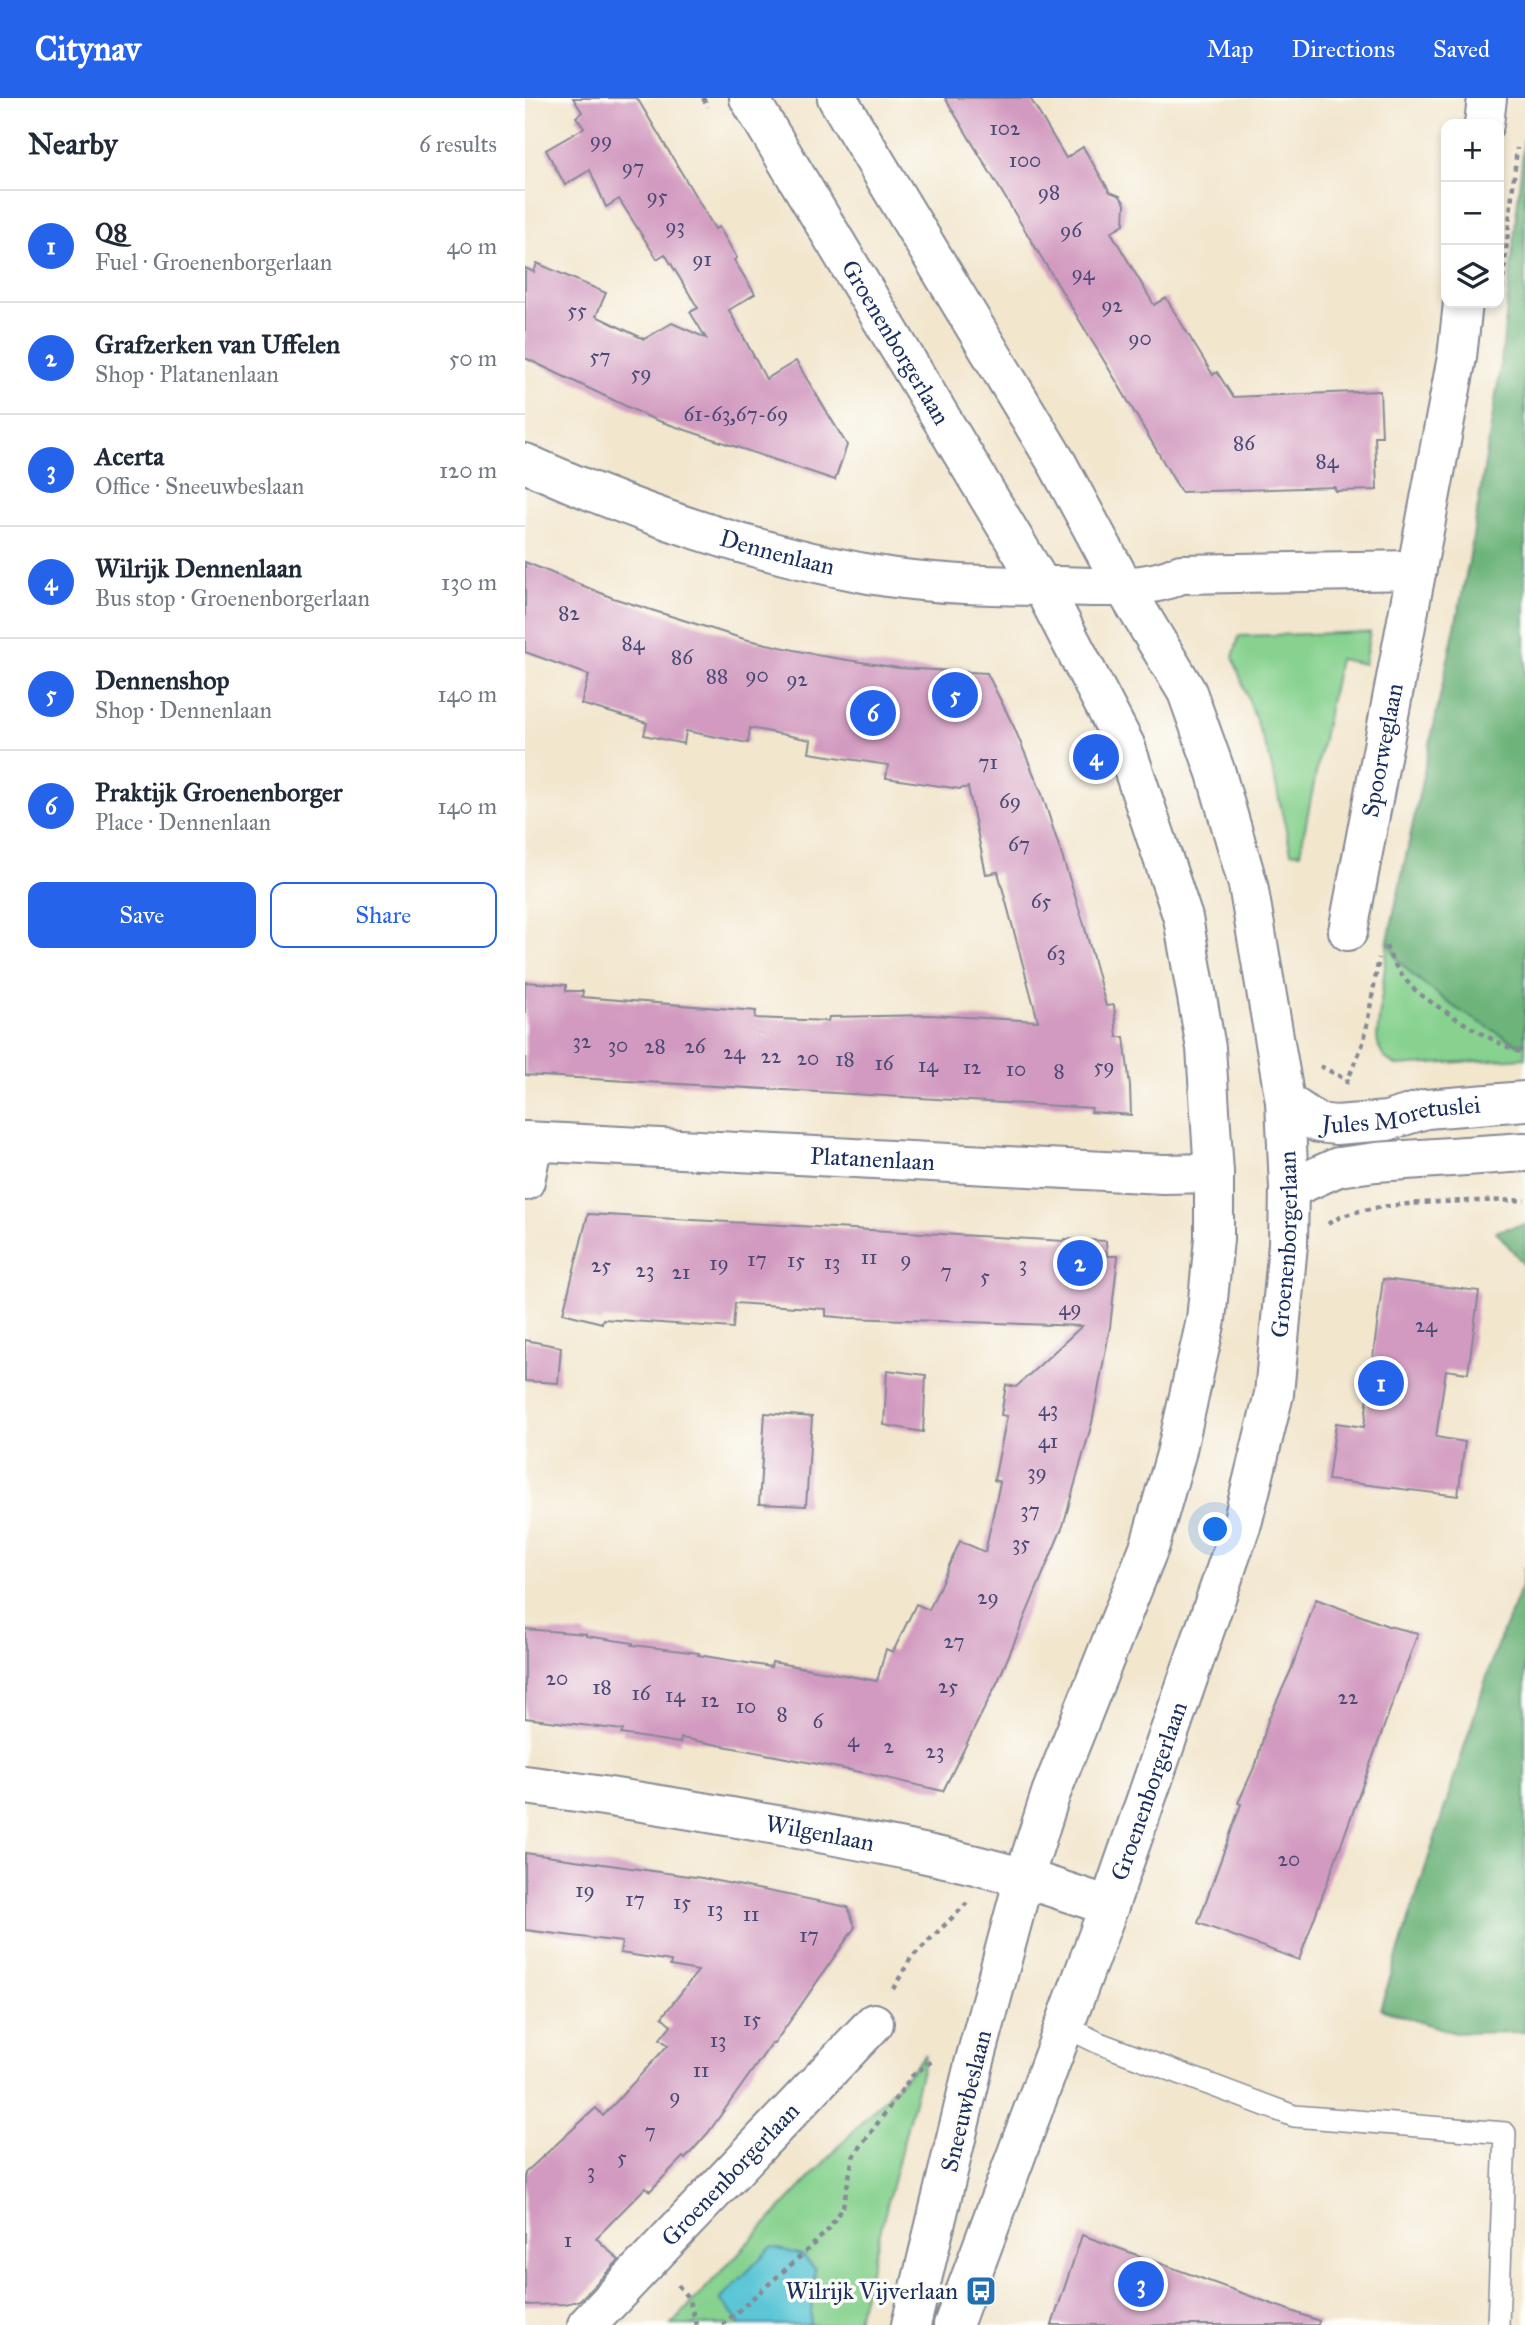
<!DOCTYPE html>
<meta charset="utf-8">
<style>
:root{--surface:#fff;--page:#f6f6f7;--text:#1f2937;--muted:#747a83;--line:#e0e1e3;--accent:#2563eb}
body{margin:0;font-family:"IM FELL Great Primer",serif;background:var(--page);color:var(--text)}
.controls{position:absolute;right:21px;top:21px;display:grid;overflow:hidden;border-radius:14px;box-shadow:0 4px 10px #0003}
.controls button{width:63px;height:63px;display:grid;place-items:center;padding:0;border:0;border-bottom:2px solid var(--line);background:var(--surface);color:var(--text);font:35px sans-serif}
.you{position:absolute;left:691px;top:1432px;width:24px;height:24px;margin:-18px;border:5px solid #fff;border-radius:50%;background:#1a73e8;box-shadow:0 0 0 10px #1a73e833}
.badge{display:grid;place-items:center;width:46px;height:46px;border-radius:50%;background:var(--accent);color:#fff;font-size:23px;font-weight:700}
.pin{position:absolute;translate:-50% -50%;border:4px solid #fff;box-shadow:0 2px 7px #0006}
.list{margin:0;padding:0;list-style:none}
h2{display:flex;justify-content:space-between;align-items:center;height:91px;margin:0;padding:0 28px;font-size:30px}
h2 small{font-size:23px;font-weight:400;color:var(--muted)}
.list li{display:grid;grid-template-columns:46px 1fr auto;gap:21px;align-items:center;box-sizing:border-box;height:112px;padding:0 28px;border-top:2px solid var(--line)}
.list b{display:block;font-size:26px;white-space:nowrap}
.list p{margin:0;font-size:23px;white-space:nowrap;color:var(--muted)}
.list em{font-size:23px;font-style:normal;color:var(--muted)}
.actions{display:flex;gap:14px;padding:21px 28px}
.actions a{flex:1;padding:16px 0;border:2px solid var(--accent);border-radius:14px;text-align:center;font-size:24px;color:var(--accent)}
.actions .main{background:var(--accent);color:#fff}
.icon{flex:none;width:38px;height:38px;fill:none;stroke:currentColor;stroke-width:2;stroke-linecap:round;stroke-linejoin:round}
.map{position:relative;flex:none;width:1000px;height:2227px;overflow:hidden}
header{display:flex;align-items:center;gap:42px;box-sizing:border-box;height:98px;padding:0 35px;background:var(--accent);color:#fff}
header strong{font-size:33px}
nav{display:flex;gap:38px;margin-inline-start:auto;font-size:24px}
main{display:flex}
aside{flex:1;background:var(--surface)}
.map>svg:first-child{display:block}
.green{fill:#87d28f;stroke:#518076;stroke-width:2}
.forest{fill:#6db47a;stroke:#44726c;stroke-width:2}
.water{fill:#5cc6d6;stroke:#3c7a9a;stroke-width:2}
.building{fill:#d29ac0}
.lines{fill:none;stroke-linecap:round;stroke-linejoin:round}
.service-casing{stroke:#868a96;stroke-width:24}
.minor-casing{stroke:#868a96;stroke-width:42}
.tertiary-casing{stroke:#868a96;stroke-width:42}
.path{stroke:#868a96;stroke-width:4.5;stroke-dasharray:5 5;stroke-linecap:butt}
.service{stroke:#fff;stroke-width:21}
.minor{stroke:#fff;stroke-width:38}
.tertiary{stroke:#fff;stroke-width:38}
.labels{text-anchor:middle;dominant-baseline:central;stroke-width:7;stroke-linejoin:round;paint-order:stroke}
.number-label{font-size:21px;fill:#494a76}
.street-label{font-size:24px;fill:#1b2f5e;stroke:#fdfcf7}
.poi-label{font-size:24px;fill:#1b2f5e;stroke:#fdfcf7;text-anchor:end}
</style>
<header>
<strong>Citynav</strong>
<nav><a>Map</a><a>Directions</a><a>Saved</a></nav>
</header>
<main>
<aside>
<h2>Nearby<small>6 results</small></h2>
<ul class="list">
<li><span class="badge">1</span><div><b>Q8</b><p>Fuel · Groenenborgerlaan</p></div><em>40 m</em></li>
<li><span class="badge">2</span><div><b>Grafzerken van Uffelen</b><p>Shop · Platanenlaan</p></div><em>50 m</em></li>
<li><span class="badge">3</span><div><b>Acerta</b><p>Office · Sneeuwbeslaan</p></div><em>120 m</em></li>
<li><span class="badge">4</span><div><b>Wilrijk Dennenlaan</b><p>Bus stop · Groenenborgerlaan</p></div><em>130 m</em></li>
<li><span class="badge">5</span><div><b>Dennenshop</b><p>Shop · Dennenlaan</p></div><em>140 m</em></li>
<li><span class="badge">6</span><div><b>Praktijk Groenenborger</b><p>Place · Dennenlaan</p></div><em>140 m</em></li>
</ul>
<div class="actions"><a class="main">Save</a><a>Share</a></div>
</aside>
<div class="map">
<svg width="1000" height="2227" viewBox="0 0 1000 2227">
<rect width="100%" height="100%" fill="#fdfcf7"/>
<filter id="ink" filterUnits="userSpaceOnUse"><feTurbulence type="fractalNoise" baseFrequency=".0143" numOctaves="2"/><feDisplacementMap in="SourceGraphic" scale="14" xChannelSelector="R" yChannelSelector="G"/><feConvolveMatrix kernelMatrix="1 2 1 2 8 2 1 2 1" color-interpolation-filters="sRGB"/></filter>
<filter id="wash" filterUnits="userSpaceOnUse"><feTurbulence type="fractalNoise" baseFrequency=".00686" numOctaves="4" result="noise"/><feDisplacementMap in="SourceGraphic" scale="28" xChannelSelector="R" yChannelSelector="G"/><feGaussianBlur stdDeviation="1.57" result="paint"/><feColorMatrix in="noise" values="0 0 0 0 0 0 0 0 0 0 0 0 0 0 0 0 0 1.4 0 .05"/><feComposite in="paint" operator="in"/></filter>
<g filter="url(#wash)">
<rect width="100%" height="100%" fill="#f2e6cd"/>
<g class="green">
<path d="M845 534 839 566 814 561 775 755 766 754 745 661 708 559 714 538Z"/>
<path d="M863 842 873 862 888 877 929 909 992 946H1000V960L873 968C858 961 854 955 852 939Z"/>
<path d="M401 1956 331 2227H146Z"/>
</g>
<g class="forest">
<path d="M1000 32V946H992L929 909 888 877 873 862 863 842 944 463 976 266Z"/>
<path d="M1000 1126V1168L971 1133Z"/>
<path d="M1000 1468V1934L930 1935 855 1911 971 1550 995 1492Z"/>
</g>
<path class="water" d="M246 2149 277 2157 290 2171 285 2227H215L210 2217 195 2202Z"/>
<g id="blocks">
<g class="building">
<path d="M48 0H112L190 131 194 129 212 160 209 162 230 196 204 212 241 281 271 263 322 347 310 382 128 321 0 260V170L9 174 12 165 81 195 71 218 119 241 147 225 181 240 165 214 173 210 140 156 132 161 94 101 81 109 65 72 40 87 21 52 59 30 51 19 57 14Z"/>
<path d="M420 0H505L541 60 558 49 585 94 595 98 600 106 599 126 586 134 629 207 641 200 688 277 692 274 708 299 855 293 857 338H850L852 392 810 393V389L656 394 590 281Z"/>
<path d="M0 464 88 500 219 541 297 558 374 570 462 575 489 629 517 696 558 823 581 908 589 907 592 939H599L605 988 606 1017 566 1014 567 1010 0 977V884L41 887V893H58L57 899 231 913 230 920 303 923 304 919 405 917 513 923 473 774 461 776 443 689 435 691 361 680 363 667 284 655 286 642 225 630 223 645 161 633 159 646 119 637 122 625 56 606 64 577 0 554Z"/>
<path d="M63 1116 539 1143V1141L581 1143 582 1158H593L585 1229 567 1325 538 1428 474 1581 418 1693 340 1675 156 1640 155 1645 96 1636 98 1632 0 1620V1531L61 1536V1538L108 1545 107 1547 174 1555 173 1557 246 1569 247 1564 352 1583 361 1551 368 1554 391 1506 404 1512 435 1443 460 1454 475 1384 469 1382 482 1318 476 1317 481 1287 491 1289 557 1228 323 1220 301 1218V1211L210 1205 208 1230 78 1221 77 1225 38 1215Z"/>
<path d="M858 1181 954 1193 943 1275 921 1272 911 1339 940 1344 933 1398 803 1382 811 1325 839 1329Z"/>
<path d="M0 1242 36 1249 33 1285 0 1283Z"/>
<path d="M362 1272 401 1277 398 1334 359 1327Z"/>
<path d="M240 1315 287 1319 281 1408 234 1406Z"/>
<path d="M791 1501 863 1528 893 1535 774 1862 673 1825 716 1706 713 1705 732 1663 743 1622 766 1572Z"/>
<path d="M0 1755 177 1780 323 1809 330 1829 249 1946 247 1945 183 2035 160 2061 158 2059 125 2093 121 2089 71 2140 94 2162 55 2202 41 2206 0 2207V2075L71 2010 78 2018 143 1947 135 1941 146 1927 137 1919 173 1873 145 1868 146 1863 95 1855 97 1844 0 1832Z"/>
<path d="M557 2137 794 2223 793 2227H527Z"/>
</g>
</g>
</g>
<g filter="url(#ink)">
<use href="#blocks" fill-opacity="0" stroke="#868a96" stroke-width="2"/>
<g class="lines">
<g class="service-casing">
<path id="service" d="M539 1928 574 1945 769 2018 980 2035 973 2227"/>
</g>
<g class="minor-casing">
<g id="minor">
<path d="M959 26 962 0"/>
<path id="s1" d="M0 365C109 414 226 454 344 476 407 487 472 488 536 488 575 489 620 493 656 476L892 472"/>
<path id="s2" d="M823 833 932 259 938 205"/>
<path id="s3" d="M0 1043 638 1076 689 1075"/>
<path d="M0 1083 8 1044"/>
<path id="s4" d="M0 1687C94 1699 186 1715 279 1732 353 1746 427 1759 499 1780L449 1966 386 2227"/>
<path id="s5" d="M62 2227 349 1925"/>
<path d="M428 2227 584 1808"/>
</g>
</g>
<g class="tertiary-casing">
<g id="tertiary">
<path id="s6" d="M224 0 517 488 600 647 658 820 681 950 689 1075V1141L681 1222 651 1356 625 1447 526 1695 499 1780 584 1808 718 1422 749 1296 763 1146 764 1091 760 1003 723 787 691 675 662 594 599 489 532 365 312 0"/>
<path id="s7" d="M760 1003 793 1025 811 1027 862 1023 901 1011 1000 1003"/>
<path d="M764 1091 813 1069 851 1064 1000 1054"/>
</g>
</g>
<g class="path">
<path d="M178 0 183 9"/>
<path d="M977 191 992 50"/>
<path d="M861 848C866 863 876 877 887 889 900 903 983 954 1000 955"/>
<path d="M795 968 824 983"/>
<path d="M821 986 839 943 854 860"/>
<path d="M803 1126C837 1100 954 1104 1000 1102"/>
<path d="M368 1891 386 1860 442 1805"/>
<path d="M153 2187 163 2200 172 2227"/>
<path d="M197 2227 277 2157 303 2132 318 2108 328 2059 387 1978 407 1963"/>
</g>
<use href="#service" class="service"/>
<use href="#minor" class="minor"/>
<use href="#tertiary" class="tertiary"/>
</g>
</g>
<defs>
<g id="bus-square" transform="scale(1.575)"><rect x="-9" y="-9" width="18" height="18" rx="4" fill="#1f6fb2" stroke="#fdfcf7"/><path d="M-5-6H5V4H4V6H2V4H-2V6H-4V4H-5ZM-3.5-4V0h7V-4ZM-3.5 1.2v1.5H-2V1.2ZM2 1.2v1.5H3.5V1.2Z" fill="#fff"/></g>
</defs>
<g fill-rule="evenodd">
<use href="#bus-square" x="456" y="2193"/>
</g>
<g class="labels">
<g class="number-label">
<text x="480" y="30">102</text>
<text x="76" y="42">99</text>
<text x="500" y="62">100</text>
<text x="108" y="69">97</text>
<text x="524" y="94">98</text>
<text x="132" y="98">95</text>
<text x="150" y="128">93</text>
<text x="546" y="132">96</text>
<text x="177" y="161">91</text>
<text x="558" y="175">94</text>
<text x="587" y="207">92</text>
<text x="52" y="212">55</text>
<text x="615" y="240">90</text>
<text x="75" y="258">57</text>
<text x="116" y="275">59</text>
<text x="211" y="316">61-63,67-69</text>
<text x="719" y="345">86</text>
<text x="802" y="363">84</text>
<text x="44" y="515">82</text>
<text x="108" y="545">84</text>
<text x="157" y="559">86</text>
<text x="232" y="577">90</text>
<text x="192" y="578">88</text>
<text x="272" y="581">92</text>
<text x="463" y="664">71</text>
<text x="485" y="703">69</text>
<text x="494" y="746">67</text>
<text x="516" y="803">65</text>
<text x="531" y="855">63</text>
<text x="57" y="943">32</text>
<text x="93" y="947">30</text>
<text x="130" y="948">28</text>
<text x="170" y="948">26</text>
<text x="209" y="954">24</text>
<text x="246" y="958">22</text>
<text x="283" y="960">20</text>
<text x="320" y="961">18</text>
<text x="359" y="965">16</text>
<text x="403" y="967">14</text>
<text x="579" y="968">59</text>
<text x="447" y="969">12</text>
<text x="491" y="971">10</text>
<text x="534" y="973">8</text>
<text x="344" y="1159">11</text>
<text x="232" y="1161">17</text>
<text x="381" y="1161">9</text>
<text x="271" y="1162">15</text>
<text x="307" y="1164">13</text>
<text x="194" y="1165">19</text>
<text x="498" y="1166">3</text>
<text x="76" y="1167">25</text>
<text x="120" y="1172">23</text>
<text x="421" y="1173">7</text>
<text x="156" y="1174">21</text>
<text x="460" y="1178">5</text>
<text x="545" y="1210">49</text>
<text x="901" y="1227">24</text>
<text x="523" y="1311">43</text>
<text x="523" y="1343">41</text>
<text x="512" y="1374">39</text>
<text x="505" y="1412">37</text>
<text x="496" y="1445">35</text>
<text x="463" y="1499">29</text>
<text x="429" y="1543">27</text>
<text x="32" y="1580">20</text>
<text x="423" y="1588">25</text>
<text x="77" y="1589">18</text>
<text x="116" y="1595">16</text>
<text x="150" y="1597">14</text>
<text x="823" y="1599">22</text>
<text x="185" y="1602">12</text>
<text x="221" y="1608">10</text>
<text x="257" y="1616">8</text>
<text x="293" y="1623">6</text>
<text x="328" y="1642">4</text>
<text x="364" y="1648">2</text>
<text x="410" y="1653">23</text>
<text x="764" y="1761">20</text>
<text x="60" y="1792">19</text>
<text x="110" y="1801">17</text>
<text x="157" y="1804">15</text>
<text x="190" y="1811">13</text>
<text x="226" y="1816">11</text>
<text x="284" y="1837">17</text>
<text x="227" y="1921">15</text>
<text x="193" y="1942">13</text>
<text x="176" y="1972">11</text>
<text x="150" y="1998">9</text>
<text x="125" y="2033">7</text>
<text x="97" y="2059">5</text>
<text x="66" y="2073">3</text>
<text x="43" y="2142">1</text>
</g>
<g class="street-label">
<text stroke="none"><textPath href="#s6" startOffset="285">Groenenborgerlaan</textPath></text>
<text stroke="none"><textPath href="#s1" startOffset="268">Dennenlaan</textPath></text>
<text stroke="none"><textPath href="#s2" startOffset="184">Spoorweglaan</textPath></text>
<text stroke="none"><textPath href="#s7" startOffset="124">Jules Moretuslei</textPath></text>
<text stroke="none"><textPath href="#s3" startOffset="348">Platanenlaan</textPath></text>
<text stroke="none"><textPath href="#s6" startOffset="2702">Groenenborgerlaan</textPath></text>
<text stroke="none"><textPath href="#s6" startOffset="2135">Groenenborgerlaan</textPath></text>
<text stroke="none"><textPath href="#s4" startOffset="299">Wilgenlaan</textPath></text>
<text transform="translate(441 2003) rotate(-76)">Sneeuwbeslaan</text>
<text stroke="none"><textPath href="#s5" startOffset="208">Groenenborgerlaan</textPath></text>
</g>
<g class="poi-label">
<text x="433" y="2193">Wilrijk Vijverlaan</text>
</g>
</g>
</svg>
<div class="controls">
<button>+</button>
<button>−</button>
<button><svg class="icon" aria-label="layers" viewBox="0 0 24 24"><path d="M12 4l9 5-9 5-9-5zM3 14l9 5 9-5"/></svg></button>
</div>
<div class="you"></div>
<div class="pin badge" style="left:856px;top:1285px">1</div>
<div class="pin badge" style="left:555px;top:1165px">2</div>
<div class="pin badge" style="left:616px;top:2186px">3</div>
<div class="pin badge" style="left:571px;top:659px">4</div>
<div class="pin badge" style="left:430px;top:597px">5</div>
<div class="pin badge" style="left:348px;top:615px">6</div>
</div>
</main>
